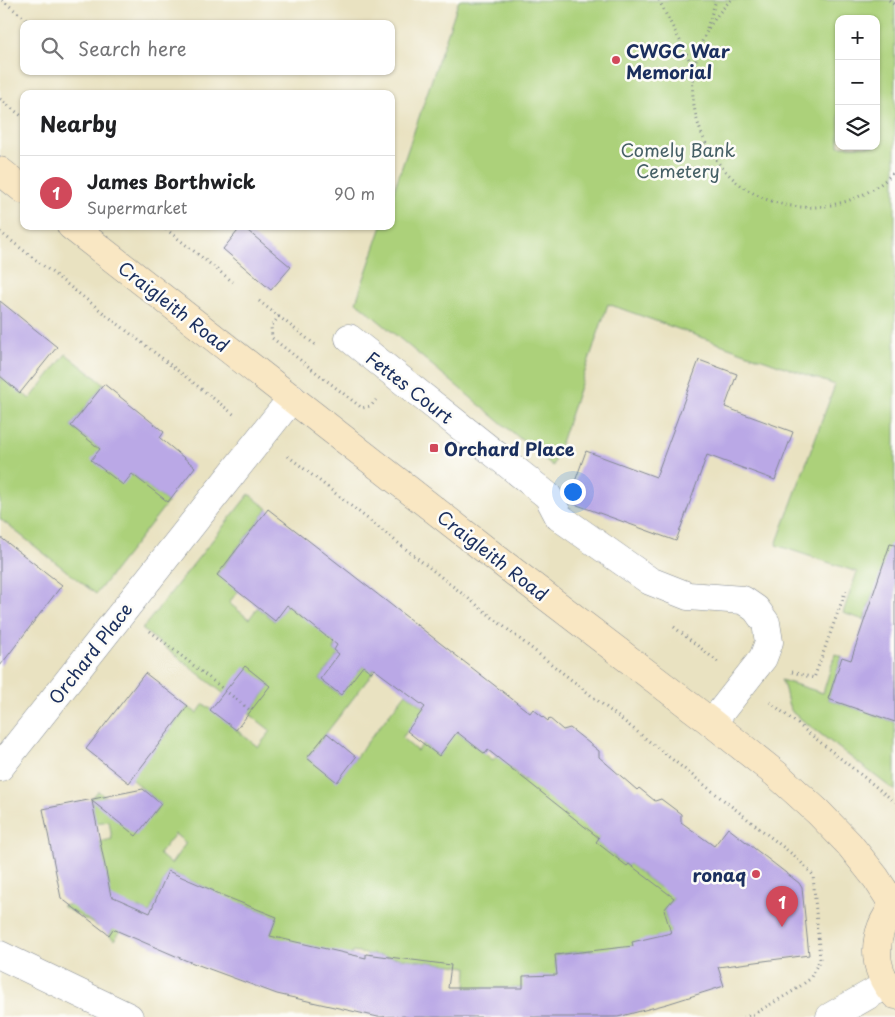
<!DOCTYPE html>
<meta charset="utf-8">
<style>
:root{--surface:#fff;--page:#f2f2f2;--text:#202124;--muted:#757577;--line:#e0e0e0;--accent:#d1495b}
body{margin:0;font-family:"Playpen Sans",sans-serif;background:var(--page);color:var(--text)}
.controls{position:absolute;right:15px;top:15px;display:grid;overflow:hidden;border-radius:10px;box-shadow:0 1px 4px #0004}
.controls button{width:45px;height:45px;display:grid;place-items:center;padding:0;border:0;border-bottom:1px solid var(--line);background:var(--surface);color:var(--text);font:25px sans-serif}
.you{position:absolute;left:572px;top:491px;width:18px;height:18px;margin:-12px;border:4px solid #fff;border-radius:50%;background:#1a73e8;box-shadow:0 0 0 8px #1a73e833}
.badge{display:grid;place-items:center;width:32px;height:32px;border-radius:50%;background:var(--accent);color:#fff;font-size:16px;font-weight:700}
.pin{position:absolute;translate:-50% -41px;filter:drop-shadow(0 1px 2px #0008)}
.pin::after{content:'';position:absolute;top:26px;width:18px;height:15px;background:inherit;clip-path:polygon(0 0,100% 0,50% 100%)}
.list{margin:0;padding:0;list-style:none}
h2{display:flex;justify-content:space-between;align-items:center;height:65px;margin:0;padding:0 20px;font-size:21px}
h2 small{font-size:16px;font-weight:400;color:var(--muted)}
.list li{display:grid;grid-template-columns:32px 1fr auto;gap:15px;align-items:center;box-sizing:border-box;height:75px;padding:0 20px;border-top:1px solid var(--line)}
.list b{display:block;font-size:19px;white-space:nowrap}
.list p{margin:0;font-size:16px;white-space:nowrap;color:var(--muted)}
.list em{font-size:16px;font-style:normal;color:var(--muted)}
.icon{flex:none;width:28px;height:28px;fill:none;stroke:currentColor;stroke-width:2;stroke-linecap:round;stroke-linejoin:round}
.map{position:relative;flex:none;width:895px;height:1017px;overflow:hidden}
.search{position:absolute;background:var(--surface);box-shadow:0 1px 4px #0004;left:20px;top:20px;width:375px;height:55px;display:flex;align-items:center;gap:12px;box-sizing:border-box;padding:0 18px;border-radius:10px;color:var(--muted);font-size:19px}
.panel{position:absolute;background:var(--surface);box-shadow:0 1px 4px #0004;left:20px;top:90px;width:375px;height:140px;border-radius:10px}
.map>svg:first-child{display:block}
.green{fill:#acd17a;stroke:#64806c;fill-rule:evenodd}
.building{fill:#baa8e6}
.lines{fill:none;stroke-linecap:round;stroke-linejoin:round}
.street-casing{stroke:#828890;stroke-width:29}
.secondary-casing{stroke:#828890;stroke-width:29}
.path{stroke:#828890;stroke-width:3;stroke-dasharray:1 4;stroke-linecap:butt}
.street{stroke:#fff;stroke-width:28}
.secondary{stroke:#f9e7c3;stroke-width:28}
.poi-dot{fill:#d1495b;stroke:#fdfcf7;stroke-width:2}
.labels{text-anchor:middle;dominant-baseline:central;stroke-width:5;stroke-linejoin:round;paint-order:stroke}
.poi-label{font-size:18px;font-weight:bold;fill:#1b2f5e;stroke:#fdfcf7;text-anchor:start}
.park-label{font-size:18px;fill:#466066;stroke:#fdfcf7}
.street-label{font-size:18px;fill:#1b2f5e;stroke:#fdfcf7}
</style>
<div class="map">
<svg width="895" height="1017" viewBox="0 0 895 1017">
<rect width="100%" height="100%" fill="#fdfcf7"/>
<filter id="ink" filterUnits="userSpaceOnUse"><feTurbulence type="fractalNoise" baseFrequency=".02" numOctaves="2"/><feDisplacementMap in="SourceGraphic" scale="10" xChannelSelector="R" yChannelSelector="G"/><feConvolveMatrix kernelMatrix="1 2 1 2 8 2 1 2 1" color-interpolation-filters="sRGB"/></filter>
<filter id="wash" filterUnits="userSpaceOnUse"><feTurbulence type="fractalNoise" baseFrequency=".0096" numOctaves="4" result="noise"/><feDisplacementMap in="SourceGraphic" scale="20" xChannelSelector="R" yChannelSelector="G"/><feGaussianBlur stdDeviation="1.12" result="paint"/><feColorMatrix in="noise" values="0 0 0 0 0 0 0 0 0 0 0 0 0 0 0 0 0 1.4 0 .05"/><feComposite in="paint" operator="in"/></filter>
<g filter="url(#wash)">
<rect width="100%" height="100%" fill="#e9e2c1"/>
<g class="green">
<path d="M459 0H895V600L873 593 864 620 843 613 857 572 776 545 835 385 608 304 553 466 356 302 382 226H391V199ZM839 19H876V146H839Z"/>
<path d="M66 354 104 384 71 426 168 502 96 594 0 519V376L30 399Z"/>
<path d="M249 494 268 509 217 574 238 591 229 603 249 619 258 607 274 621 287 605 300 616 308 606 340 631 332 641 336 645 334 650 339 654 320 679 340 695 363 666 375 670 307 758 337 781 406 693 429 711 415 721 402 738 417 751 423 744 439 756 446 746 453 729 493 760 515 732 529 744 510 768 524 780 533 768 566 794 558 806 572 817 577 812 602 834 596 842 627 866 629 864 660 888 670 875 684 885 664 910 679 961 667 964 659 936 633 944 640 971 593 950 555 955 558 986 523 988H466L467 967 352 952 349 971 264 951 277 917 242 903 201 924 214 891 168 871 150 913 138 908 114 940 109 935 124 915 114 907 99 927 62 906 111 897 100 842 112 839 109 821 96 823 91 799 98 791 118 806 152 816 161 804 131 779 188 707 197 713 204 704 258 747 271 731 142 629ZM245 667 270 686 253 708ZM175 834 186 843 171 864 159 854Z"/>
<path d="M835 654 842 657 828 699 895 722V791L793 713C785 703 788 691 781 680L823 693Z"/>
</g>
<g id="blocks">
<g class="building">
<path d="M242 226 291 267 271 290 223 249Z"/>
<path d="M0 301 57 347 20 393 0 376Z"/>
<path d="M699 360 737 374 725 407 793 432 775 480 707 455 676 541 569 502 568 501 586 451 656 477Z"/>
<path d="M104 384 164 432 160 438 195 467 168 502 132 474 123 485 91 460 100 449 71 426Z"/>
<path d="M268 509 530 713 533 709 548 721 549 718 563 730 570 728 599 751V757L637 790 639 788 655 801 661 799 681 814V822L714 846 728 828 799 883 802 888 809 955 718 967 724 986 667 1004 618 1017H407L404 1016 378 1017 277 994 185 960 113 929 109 935 61 898 43 809 143 789 161 804 136 836 92 801 111 896 150 913 168 871 214 891V892L277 917 270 936 366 958V954L451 965 448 988H523V976L557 975 555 955 633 946 632 942 671 933 664 910 674 898 629 864 627 866 596 842 599 838 488 750 485 754 457 732 439 756 407 731 425 707 374 669 371 672 363 666 341 695 320 679 339 654 334 650 337 645 287 605 275 621 217 575Z"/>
<path d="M0 537 62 585 0 666Z"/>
<path d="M890 544 895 545V722L828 699 842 657 851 660Z"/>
<path d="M245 666 270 686 236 730 210 710Z"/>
<path d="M145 673 188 706 129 783 86 749Z"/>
<path d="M327 733 356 757 337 782 307 758Z"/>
</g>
</g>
</g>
<g filter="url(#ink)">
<use href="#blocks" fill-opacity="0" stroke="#828890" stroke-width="1"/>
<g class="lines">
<g class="street-casing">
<g id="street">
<path d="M349 338 548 496 559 517 650 581 688 596 743 600 756 609 766 623 769 642 763 658 712 723"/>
<path d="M0 767 292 398"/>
<path d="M0 955 129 1017"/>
<path d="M830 1017 886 985"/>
</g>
</g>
<g class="secondary-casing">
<g id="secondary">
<path d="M0 171 24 190"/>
<path d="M71 226 505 565 712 723 776 774 818 812 849 844 876 878 894 906"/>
<path d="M895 905C872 932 870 968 895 995"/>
</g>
</g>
<g class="path">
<path d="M2 0 32 24"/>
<path d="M659 0C670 24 684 45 693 69"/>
<path d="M731 0C642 86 720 234 840 203 860 198 880 187 895 171"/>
<path d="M889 0 895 5"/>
<path d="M707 28 716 0"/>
<path d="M0 99 24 118"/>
<path d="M162 226 233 282"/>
<path d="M0 232 236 416"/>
<path d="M259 301 318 347"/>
<path d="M279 316 271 327 272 338 362 408 371 406 376 400"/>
<path d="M288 456 797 858 813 875 820 959 810 979 795 990 754 1014 744 1017"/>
<path d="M674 627 718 662"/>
<path d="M150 631 251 711"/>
<path d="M792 672 814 678 846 590"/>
<path d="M770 702 895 802"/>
</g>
<use href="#street" class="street"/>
<use href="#secondary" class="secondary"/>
</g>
</g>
<g class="poi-dot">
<circle cx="616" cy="60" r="5"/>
<rect x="429" y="443" width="10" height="10" rx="2.5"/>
<circle cx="756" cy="874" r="5"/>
</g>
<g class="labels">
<g class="poi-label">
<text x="626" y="50">CWGC War<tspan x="626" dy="21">Memorial</tspan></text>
<text x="444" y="448">Orchard Place</text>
<text x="746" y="874" text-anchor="end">ronaq</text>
</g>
<g class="park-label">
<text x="678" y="149">Comely Bank<tspan x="678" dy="21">Cemetery</tspan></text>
</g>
<g class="street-label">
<text transform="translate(174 306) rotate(38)">Craigleith Road</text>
<text transform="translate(410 387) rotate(38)">Fettes Court</text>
<text transform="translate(493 555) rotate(38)">Craigleith Road</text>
<text transform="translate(90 653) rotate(-52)">Orchard Place</text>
</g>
</g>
</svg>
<div class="controls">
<button>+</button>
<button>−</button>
<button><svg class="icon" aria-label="layers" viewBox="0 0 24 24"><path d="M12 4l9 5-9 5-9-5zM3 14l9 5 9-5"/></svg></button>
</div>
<div class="you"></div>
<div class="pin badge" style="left:782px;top:927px">1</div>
<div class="search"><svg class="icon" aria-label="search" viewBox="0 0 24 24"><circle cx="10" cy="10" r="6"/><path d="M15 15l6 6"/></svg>Search here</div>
<section class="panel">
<h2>Nearby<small></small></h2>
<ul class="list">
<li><span class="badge">1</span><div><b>James Borthwick</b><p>Supermarket</p></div><em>90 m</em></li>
</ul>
</section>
</div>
